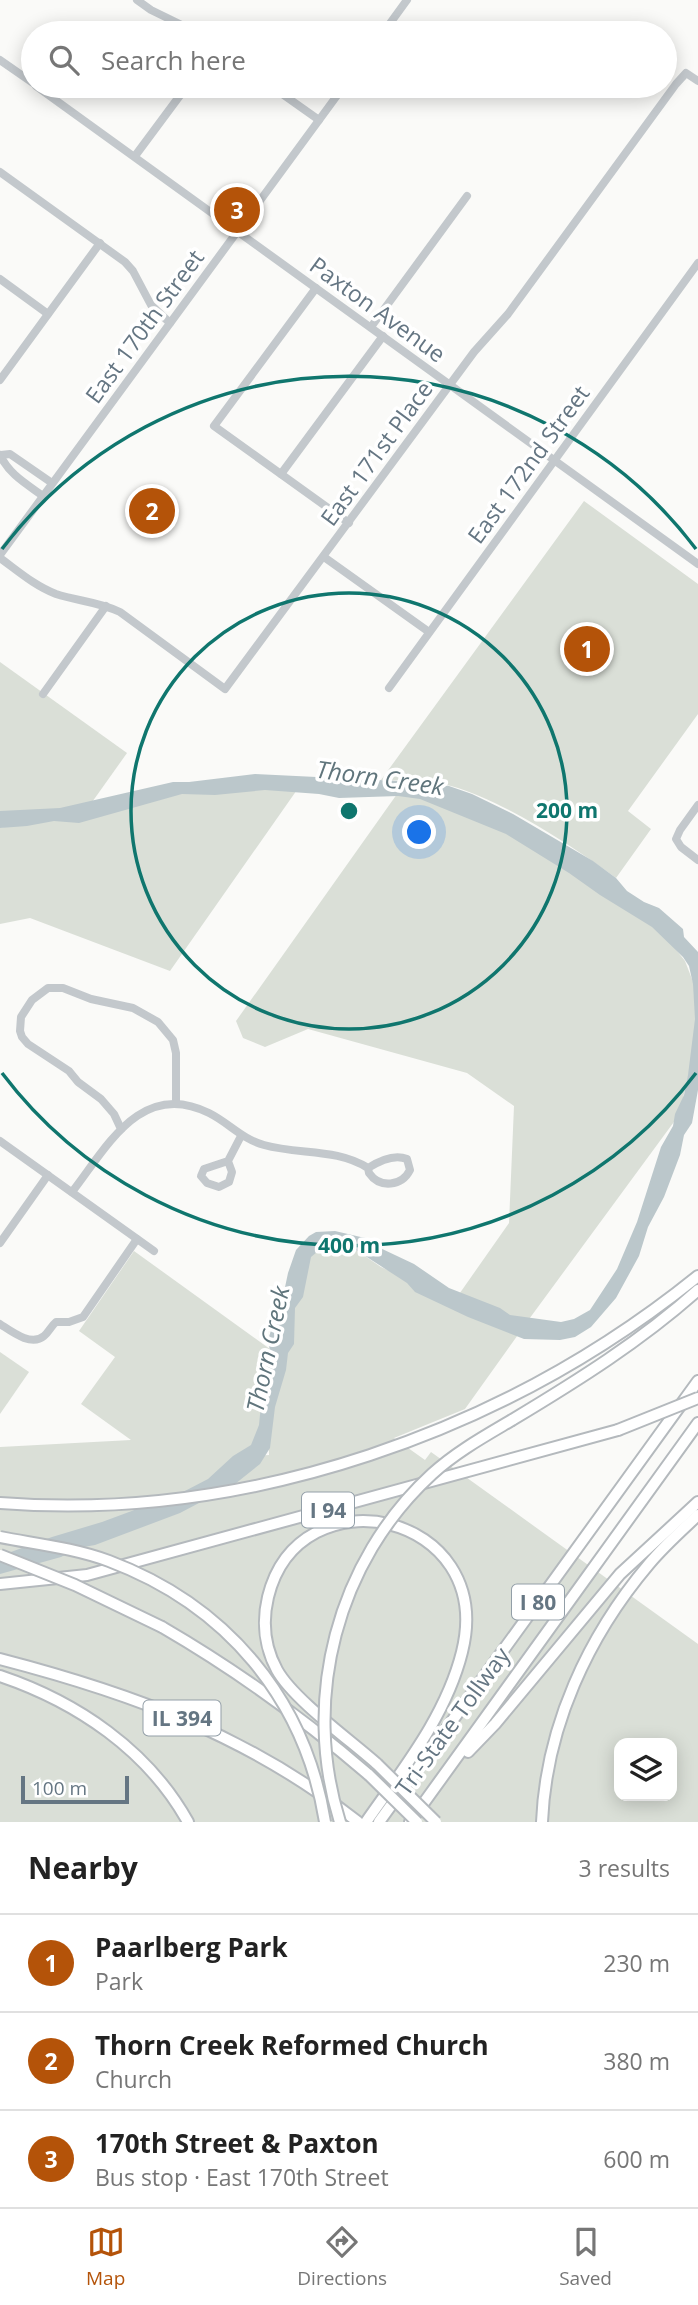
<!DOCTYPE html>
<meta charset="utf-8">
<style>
:root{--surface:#fff;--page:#f2f2f2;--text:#222;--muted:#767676;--line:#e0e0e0;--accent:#b45309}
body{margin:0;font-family:"Open Sans",sans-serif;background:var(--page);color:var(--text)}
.controls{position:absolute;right:21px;bottom:21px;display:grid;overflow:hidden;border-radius:14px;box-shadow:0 4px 18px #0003}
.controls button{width:63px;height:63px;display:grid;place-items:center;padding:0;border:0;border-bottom:2px solid var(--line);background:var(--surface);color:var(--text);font:35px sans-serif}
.scale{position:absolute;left:21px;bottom:18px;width:108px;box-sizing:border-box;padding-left:7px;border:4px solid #657683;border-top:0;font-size:19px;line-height:24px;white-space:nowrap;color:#657683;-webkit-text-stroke:5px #fff;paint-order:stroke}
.you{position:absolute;left:420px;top:833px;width:24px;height:24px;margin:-18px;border:5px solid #fff;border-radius:50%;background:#1a73e8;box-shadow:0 0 0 10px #1a73e833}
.badge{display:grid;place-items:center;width:46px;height:46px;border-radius:50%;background:var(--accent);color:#fff;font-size:23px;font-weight:700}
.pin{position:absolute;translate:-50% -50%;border:4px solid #fff;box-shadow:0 2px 7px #0006}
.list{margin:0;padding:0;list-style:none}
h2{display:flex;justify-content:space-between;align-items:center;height:91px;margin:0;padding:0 28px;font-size:30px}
h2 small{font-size:23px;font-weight:400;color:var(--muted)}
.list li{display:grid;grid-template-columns:46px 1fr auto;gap:21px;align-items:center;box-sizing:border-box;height:98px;padding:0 28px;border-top:2px solid var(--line)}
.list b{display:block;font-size:26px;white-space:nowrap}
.list p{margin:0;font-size:23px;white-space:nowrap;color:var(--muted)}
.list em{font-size:23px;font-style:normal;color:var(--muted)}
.icon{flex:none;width:38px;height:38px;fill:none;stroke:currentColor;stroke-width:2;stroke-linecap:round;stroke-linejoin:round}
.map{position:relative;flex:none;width:698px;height:1822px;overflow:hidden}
.search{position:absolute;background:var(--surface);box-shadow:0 4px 18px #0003;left:21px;right:21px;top:21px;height:77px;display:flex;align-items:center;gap:18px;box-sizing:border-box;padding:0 24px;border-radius:38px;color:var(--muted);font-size:26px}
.sheet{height:385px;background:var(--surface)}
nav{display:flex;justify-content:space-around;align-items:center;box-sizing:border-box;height:98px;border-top:2px solid var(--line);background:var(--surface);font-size:19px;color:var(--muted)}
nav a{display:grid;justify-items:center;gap:4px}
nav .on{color:var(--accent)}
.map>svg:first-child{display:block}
.green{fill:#dadfd7;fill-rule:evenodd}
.water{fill:#bbc7cb}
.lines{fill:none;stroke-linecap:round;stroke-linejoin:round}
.highway-casing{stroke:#b4b9bd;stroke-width:14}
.minor{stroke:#c3c8cc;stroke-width:8}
.highway{stroke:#fff;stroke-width:10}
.highway-bridge-casing{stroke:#b4b9bd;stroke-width:14;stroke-linecap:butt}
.highway-bridge{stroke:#fff;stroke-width:10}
.ring{fill:none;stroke:#0f766e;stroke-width:3.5}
.labels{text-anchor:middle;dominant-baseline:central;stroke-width:7;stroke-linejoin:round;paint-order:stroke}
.shield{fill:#fff;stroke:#939fa8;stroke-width:2}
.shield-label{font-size:21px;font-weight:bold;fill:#657683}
.street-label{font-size:23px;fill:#657683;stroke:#fff}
.water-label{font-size:24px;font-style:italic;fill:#60757c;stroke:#fff}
.centre{fill:#0f766e;stroke:#fff;stroke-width:3.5}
.ring-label{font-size:21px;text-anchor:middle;font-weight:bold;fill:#0f766e;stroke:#fff;stroke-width:7;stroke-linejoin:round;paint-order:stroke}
</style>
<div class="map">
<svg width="698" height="1822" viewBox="0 0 698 1822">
<rect width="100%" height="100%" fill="#fafaf8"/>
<g class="green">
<path d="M584 501 698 584V714L628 811 651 829 616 878C571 845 504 801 451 786 428 780 404 781 381 780Z"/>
<path d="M0 662 127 753 90 805 75 809 0 812Z"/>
<path d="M255 784 299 787 170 971 30 918 0 924V828L142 799Z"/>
<path d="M402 787 431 788 652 919 685 961 697 992 693 1056 679 1115 524 1326 455 1300 509 1223 514 1106 467 1073 308 1029 265 1047 243 1038 236 1021Z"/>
<path d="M333 1245 356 1250 381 1267 520 1332 465 1409 394 1438 425 1460 431 1452 698 1644V1822H0V1447L131 1440 81 1404 115 1357 79 1331 134 1251 281 1357 254 1447 239 1457 269 1455 268 1414 304 1265 316 1250ZM619 1743H672V1796H619Z"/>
<path d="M0 1352 29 1372 0 1414Z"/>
</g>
<path class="water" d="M255 774 419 782 449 786 472 794 513 814 593 861 616 878 627 891 644 902 659 908 683 929 684 937 698 952V1090L692 1123 684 1135 680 1155 664 1197 648 1227 639 1256 616 1298 591 1327 575 1337 560 1340 524 1339 468 1317 415 1292 407 1283 356 1250 346 1246 323 1247 311 1257 303 1297 295 1308 294 1344 288 1353 286 1370 275 1407 270 1448 260 1464 235 1484 180 1513 95 1545 78 1548 61 1557 0 1574V1556L52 1537 102 1522 183 1492 208 1479 233 1456 251 1445 259 1425 265 1363 270 1351 268 1340 273 1324 280 1311 288 1273 296 1250 309 1236 316 1232 335 1231 365 1238 378 1247 414 1264 449 1288 500 1308 510 1315 561 1322 574 1319 590 1310 617 1269 637 1222 661 1147 673 1126 675 1114 684 1095 688 1075 695 1019 693 984 689 966 683 957 652 927 600 895 569 873 506 834 420 799 398 796 339 798 319 794 265 790 215 795 182 794 79 823 54 821 27 826 0 828V811L60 808 173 782H189Z"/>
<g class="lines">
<g class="highway-casing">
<g id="highway">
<path d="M512 1420C577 1381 641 1341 698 1290"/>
<path d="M0 1503C248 1522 505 1432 698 1276"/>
<path d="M0 1584 87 1575 618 1430"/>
<path d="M162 1627C236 1670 304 1719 369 1775"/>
<path d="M0 1659C131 1693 250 1736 358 1822"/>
<path d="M0 1676C77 1702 148 1750 188 1822"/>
<path d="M468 1752 495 1724 620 1574 698 1502"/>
<path d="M366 1822C403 1769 446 1716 462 1652 497 1512 299 1470 268 1597 262 1622 265 1648 277 1670 293 1699 350 1740 377 1764"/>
<path d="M379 1822 698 1381"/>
<path d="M410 1822 698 1423"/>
<path d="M542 1822C546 1727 588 1636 649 1564 664 1546 681 1531 698 1515"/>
</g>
</g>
<g class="minor">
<path d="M137 0 151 10 198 33"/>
<path d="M383 33 407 0"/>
<path d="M0 60 33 83"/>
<path d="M36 86 698 564"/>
<path d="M271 86 319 120"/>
<path d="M135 156 187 86"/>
<path d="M0 172 125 262 133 271 151 305 170 323"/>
<path d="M0 279 48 314"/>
<path d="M316 288 214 426 349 523"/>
<path d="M371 327 467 196"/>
<path d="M0 380 100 243"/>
<path d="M0 455C9 474 25 483 43 496"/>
<path d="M1 455 10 454 52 483"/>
<path d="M281 474 383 336"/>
<path d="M0 555 344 86"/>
<path d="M324 557 429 632"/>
<path d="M0 558C18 571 35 586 56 594 77 601 100 602 120 612L225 689 474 352 508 314 676 84 686 73 698 81"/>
<path d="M389 688 698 263"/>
<path d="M43 694 106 606"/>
<path d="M698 805 680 830 676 839 681 847 698 860"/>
<path d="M121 1129 114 1114 101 1099 78 1082 69 1071 28 1044 22 1037 20 1031 21 1017 32 1000 48 988H63L91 999 133 1008 158 1022 173 1040 176 1053V1103"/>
<path d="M0 1141 154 1251"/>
<path d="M228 1161 232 1172 229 1182 219 1187 207 1183 201 1176 204 1169 228 1161 241 1136"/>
<path d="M72 1192C107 1147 141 1079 209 1113 229 1123 242 1139 264 1145 300 1155 336 1148 368 1168L369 1173C380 1189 402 1186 410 1170L407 1159C395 1154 379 1161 368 1168"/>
<path d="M0 1243 48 1175"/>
<path d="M0 1324C11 1331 31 1347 44 1336 49 1332 51 1326 56 1322H69L83 1317 137 1239"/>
</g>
<use href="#highway" class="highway"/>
<g class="highway-bridge-casing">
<g id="highway-bridge">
<path d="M618 1430 698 1398"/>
<path d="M0 1537C36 1544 74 1548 109 1561 226 1605 305 1698 325 1822"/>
<path d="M0 1555 75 1585 162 1627"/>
<path d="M377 1764 436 1822"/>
<path d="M369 1775 417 1822"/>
<path d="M340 1822C301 1699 337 1561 432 1474 456 1452 485 1436 512 1420"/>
</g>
</g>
<use href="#highway-bridge" class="highway-bridge"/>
</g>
<g class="ring">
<circle cx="349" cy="811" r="218"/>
<path d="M696 1073A435 435 0 0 1 2 1073M2 549A435 435 0 0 1 696 549"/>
</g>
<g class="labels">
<g class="shield">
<rect x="302" y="1492.5" width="52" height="35" rx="5"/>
<rect x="512" y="1584.5" width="52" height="35" rx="5"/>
<rect x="143.5" y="1700.5" width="77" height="35" rx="5"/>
</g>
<g class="shield-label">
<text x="328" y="1510">I 94</text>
<text x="538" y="1602">I 80</text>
<text x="182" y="1718">IL 394</text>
</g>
<g class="street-label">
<text transform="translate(378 309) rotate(36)">Paxton Avenue</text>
<text transform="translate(144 326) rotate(-54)">East 170th Street</text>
<text transform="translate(376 453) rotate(-54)">East 171st Place</text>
<text transform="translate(528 464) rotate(-54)">East 172nd Street</text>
<text transform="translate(452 1721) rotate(-54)">Tri-State Tollway</text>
</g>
<g class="water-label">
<text transform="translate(380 777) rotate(8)">Thorn Creek</text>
<text transform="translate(267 1349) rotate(-78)">Thorn Creek</text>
</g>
</g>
<circle cx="349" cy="811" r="10" class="centre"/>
<g class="ring-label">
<text x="567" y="818">200 m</text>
<text x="349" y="1253">400 m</text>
</g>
</svg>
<div class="controls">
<button><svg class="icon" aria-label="layers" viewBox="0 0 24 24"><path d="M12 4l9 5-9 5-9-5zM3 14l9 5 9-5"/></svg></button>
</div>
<div class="scale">100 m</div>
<div class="you"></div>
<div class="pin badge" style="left:587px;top:649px">1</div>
<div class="pin badge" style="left:152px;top:511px">2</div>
<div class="pin badge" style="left:237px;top:210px">3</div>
<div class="search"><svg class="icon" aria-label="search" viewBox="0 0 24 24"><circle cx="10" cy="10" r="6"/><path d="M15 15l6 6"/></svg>Search here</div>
</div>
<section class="sheet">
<h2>Nearby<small>3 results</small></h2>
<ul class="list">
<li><span class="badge">1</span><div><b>Paarlberg Park</b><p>Park</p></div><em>230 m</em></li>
<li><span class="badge">2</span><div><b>Thorn Creek Reformed Church</b><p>Church</p></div><em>380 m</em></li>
<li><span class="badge">3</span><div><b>170th Street &amp; Paxton</b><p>Bus stop · East 170th Street</p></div><em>600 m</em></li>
</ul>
</section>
<nav>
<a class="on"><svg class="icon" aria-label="map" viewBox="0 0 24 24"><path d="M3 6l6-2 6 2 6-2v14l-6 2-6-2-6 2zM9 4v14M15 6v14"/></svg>Map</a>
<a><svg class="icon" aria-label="directions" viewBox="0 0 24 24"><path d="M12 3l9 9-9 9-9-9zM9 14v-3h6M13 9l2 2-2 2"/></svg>Directions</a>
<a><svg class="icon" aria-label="saved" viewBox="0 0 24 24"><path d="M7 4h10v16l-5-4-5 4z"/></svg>Saved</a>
</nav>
